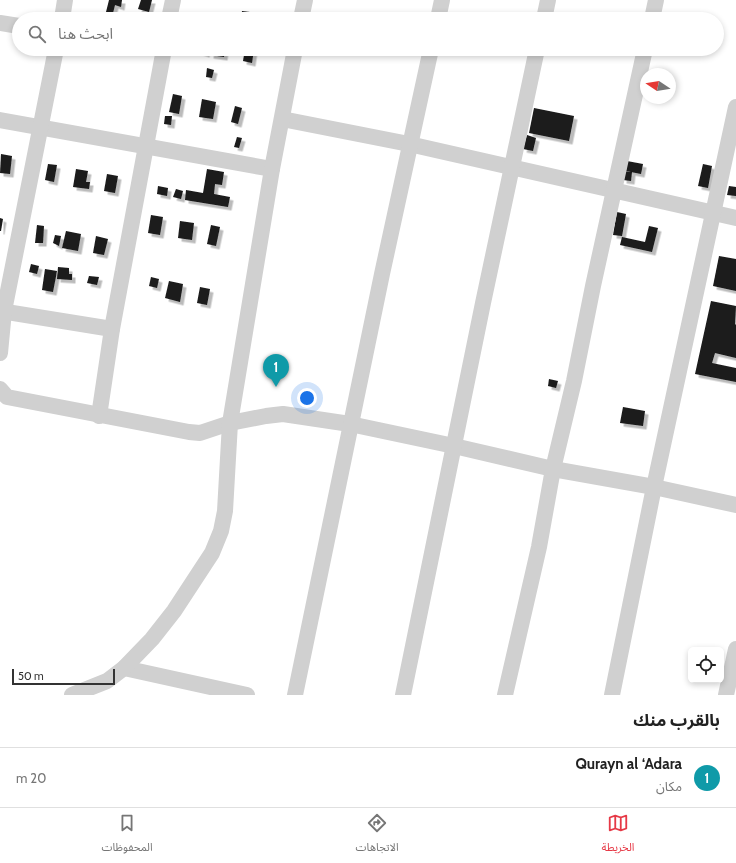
<!DOCTYPE html>
<html lang="ar">
<meta charset="utf-8">
<style>
:root{--surface:#fff;--page:#f2f2f2;--text:#222;--muted:#767676;--line:#e0e0e0;--accent:#e63946}
body{margin:0;font-family:Cabin,"Noto Sans Arabic",sans-serif;background:var(--page);color:var(--text);direction:rtl}
.controls{position:absolute;right:12px;bottom:12px;display:grid;overflow:hidden;border-radius:6px;box-shadow:0 2px 6px #0003}
.controls button{width:36px;height:36px;display:grid;place-items:center;padding:0;border:0;border-bottom:1px solid var(--line);background:var(--surface);color:var(--text);font:20px sans-serif}
.compass{position:absolute;left:640px;top:68px;width:36px;height:36px;border-radius:50%;background:var(--surface);box-shadow:0 2px 6px #0003;rotate:282deg}
.scale{position:absolute;left:12px;bottom:10px;width:103px;box-sizing:border-box;padding-left:4px;border:2px solid #333;border-top:0;font-size:11px;line-height:14px;white-space:nowrap;color:#333;-webkit-text-stroke:3px #fff;paint-order:stroke}
.you{position:absolute;left:307px;top:398px;width:14px;height:14px;margin:-10px;border:3px solid #fff;border-radius:50%;background:#1a73e8;box-shadow:0 0 0 6px #1a73e833}
.badge{display:grid;place-items:center;width:26px;height:26px;border-radius:50%;background:var(--accent);color:#fff;font-size:13px;font-weight:700}
.pin{position:absolute;translate:-50% -33px;filter:drop-shadow(0 1px 2px #0008)}
.pin::after{content:'';position:absolute;top:21px;width:14px;height:12px;background:inherit;clip-path:polygon(0 0,100% 0,50% 100%)}
.list{margin:0;padding:0;list-style:none}
h2{display:flex;justify-content:space-between;align-items:center;height:52px;margin:0;padding:0 16px;font-size:17px}
h2 small{font-size:13px;font-weight:400;color:var(--muted)}
.list li{display:grid;grid-template-columns:26px 1fr auto;gap:12px;align-items:center;box-sizing:border-box;height:60px;padding:0 16px;border-top:1px solid var(--line)}
.list b{display:block;font-size:15px;white-space:nowrap}
.list p{margin:0;font-size:13px;white-space:nowrap;color:var(--muted)}
.list em{font-size:13px;font-style:normal;color:var(--muted)}
.icon{flex:none;width:22px;height:22px;fill:none;stroke:currentColor;stroke-width:2;stroke-linecap:round;stroke-linejoin:round}
.map{position:relative;flex:none;width:736px;height:695px;overflow:hidden;direction:ltr}
.search{position:absolute;background:var(--surface);box-shadow:0 2px 6px #0003;left:12px;right:12px;top:12px;height:44px;display:flex;align-items:center;gap:10px;box-sizing:border-box;padding:0 14px;border-radius:22px;color:var(--muted);font-size:15px}
.sheet{height:112px;background:var(--surface)}
nav{display:flex;justify-content:space-around;align-items:center;box-sizing:border-box;height:56px;border-top:1px solid var(--line);background:var(--surface);font-size:11px;color:var(--muted)}
nav a{display:grid;justify-items:center;gap:2px}
nav .on{color:var(--accent)}
.map>svg:first-child{display:block}
.building{fill:#1a1a1a;filter:url(#shadow)}
.lines{fill:none;stroke-linecap:round;stroke-linejoin:round}
.minor{stroke:#d0d0d0;stroke-width:16}
</style>
<div class="map">
<svg width="736" height="695" viewBox="0 0 736 695">
<defs>
<filter id="shadow"><feDropShadow dx="3.5" dy="3.5" stdDeviation="0" flood-color="#0004"/></filter>
</defs>
<rect width="100%" height="100%" fill="#fff"/>
<g class="building">
<path d="M109 0H122L121 7 115 5 113 13 106 12Z"/>
<path d="M141 0H152L149 12 138 9Z"/>
<path d="M242 11 258 13 257 19H241Z"/>
<path d="M201 49H207L206 54 200 52Z"/>
<path d="M211 49H225L224 57 210 55Z"/>
<path d="M245 49H254L252 63 243 61Z"/>
<path d="M207 68 214 70 212 78 206 77Z"/>
<path d="M173 94 182 96 179 114 169 112Z"/>
<path d="M202 99 216 102 213 119 199 117Z"/>
<path d="M235 106 242 108 238 124 231 122Z"/>
<path d="M534 108 574 116 569 141 529 133Z"/>
<path d="M165 116H172L171 125 164 124Z"/>
<path d="M527 135 536 138 533 151 523 149Z"/>
<path d="M237 137 242 138 239 148 234 147Z"/>
<path d="M1 154 12 156 10 174 0 173Z"/>
<path d="M627 161 643 164 641 174 626 171Z"/>
<path d="M48 164 57 165 54 182 45 180Z"/>
<path d="M703 164 712 166 708 188 698 186Z"/>
<path d="M76 169 88 171 86 182H90L89 189 73 187Z"/>
<path d="M207 169 224 172 222 185 215 184 214 194 230 197 228 207 185 200 186 190 203 193Z"/>
<path d="M624 171 632 172 631 181 623 180Z"/>
<path d="M107 174 118 176 115 193 104 191Z"/>
<path d="M158 186 168 188 167 196 157 194Z"/>
<path d="M729 186 736 187V196L727 195Z"/>
<path d="M176 189 183 191 181 199 173 197Z"/>
<path d="M617 212 626 214 622 236 613 235Z"/>
<path d="M151 215 163 217 160 235 148 233Z"/>
<path d="M0 218 3 219 1 231H0Z"/>
<path d="M180 221 194 223 192 240 178 238Z"/>
<path d="M37 225 44 226 43 243H35Z"/>
<path d="M211 225 220 227 216 246 207 244Z"/>
<path d="M649 226 658 228 652 252 620 245 622 237 645 242Z"/>
<path d="M66 231 81 234 78 251 62 248Z"/>
<path d="M55 235 61 236 59 246 53 243Z"/>
<path d="M96 236 108 239 104 255 93 253Z"/>
<path d="M719 256 736 259V291L713 286Z"/>
<path d="M31 264 39 266 37 274 29 272Z"/>
<path d="M58 267 69 268V274H72V280L57 279Z"/>
<path d="M45 269 57 271 53 292 42 290Z"/>
<path d="M89 276 99 277 97 285 87 283Z"/>
<path d="M151 277 159 279 157 288 149 286Z"/>
<path d="M169 281 183 284 180 302 165 298Z"/>
<path d="M200 287 210 289 207 305 197 303Z"/>
<path d="M711 301 736 306 735 324 736 325V358L715 353 712 363 736 368V382L695 374Z"/>
<path d="M549 379 558 381 556 388 548 386Z"/>
<path d="M623 407 645 411 643 426 620 423Z"/>
</g>
<g class="lines">
<g class="minor">
<path d="M62 19 65 0"/>
<path d="M169 19 173 0"/>
<path d="M301 19 305 0"/>
<path d="M438 19 442 0"/>
<path d="M544 19 548 0"/>
<path d="M652 19 656 0"/>
<path d="M0 23 19 26"/>
<path d="M282 119 409 144 736 218"/>
<path d="M0 120 272 169"/>
<path d="M0 311 112 329"/>
<path d="M0 353 4 311 56 49"/>
<path d="M0 389 7 397 189 432 200 433 230 423 266 416 283 414 350 424 454 446 553 469 654 487 736 505"/>
<path d="M99 416 112 329 164 49"/>
<path d="M124 668 247 695"/>
<path d="M72 695 107 681 124 668 152 639 174 611 212 553 221 531 225 511 230 423 272 169 295 49"/>
<path d="M295 695 382 274 431 49"/>
<path d="M403 695 483 303 537 49"/>
<path d="M505 695 539 547 553 469 574 381 593 286 645 49"/>
<path d="M612 695 654 487 736 107"/>
<path d="M726 695 736 649"/>
</g>
</g>
</svg>
<div class="controls">
<button><svg class="icon" aria-label="locate" viewBox="0 0 24 24"><circle cx="12" cy="12" r="6"/><path d="M12 2v4M12 18v4M2 12h4M18 12h4"/></svg></button>
</div>
<svg class="compass" viewBox="-18 -18 36 36"><path d="M0-13l5 13h-10z" fill="#e53935"/><path d="M0 13l5-13h-10z" fill="#767676"/></svg>
<div class="scale">50 m</div>
<div class="you"></div>
<div class="pin badge" style="left:276px;top:387px;background:#0f9aa8">1</div>
<div class="search"><svg class="icon" aria-label="search" viewBox="0 0 24 24"><circle cx="10" cy="10" r="6"/><path d="M15 15l6 6"/></svg>ابحث هنا</div>
</div>
<section class="sheet">
<h2>بالقرب منك<small></small></h2>
<ul class="list">
<li><span class="badge" style="background:#0f9aa8">1</span><div><b>Qurayn al ‘Adara</b><p>مكان</p></div><em>20 m</em></li>
</ul>
</section>
<nav>
<a class="on"><svg class="icon" aria-label="map" viewBox="0 0 24 24"><path d="M3 6l6-2 6 2 6-2v14l-6 2-6-2-6 2zM9 4v14M15 6v14"/></svg>الخريطة</a>
<a><svg class="icon" aria-label="directions" viewBox="0 0 24 24"><path d="M12 3l9 9-9 9-9-9zM9 14v-3h6M13 9l2 2-2 2"/></svg>الاتجاهات</a>
<a><svg class="icon" aria-label="saved" viewBox="0 0 24 24"><path d="M7 4h10v16l-5-4-5 4z"/></svg>المحفوظات</a>
</nav>
